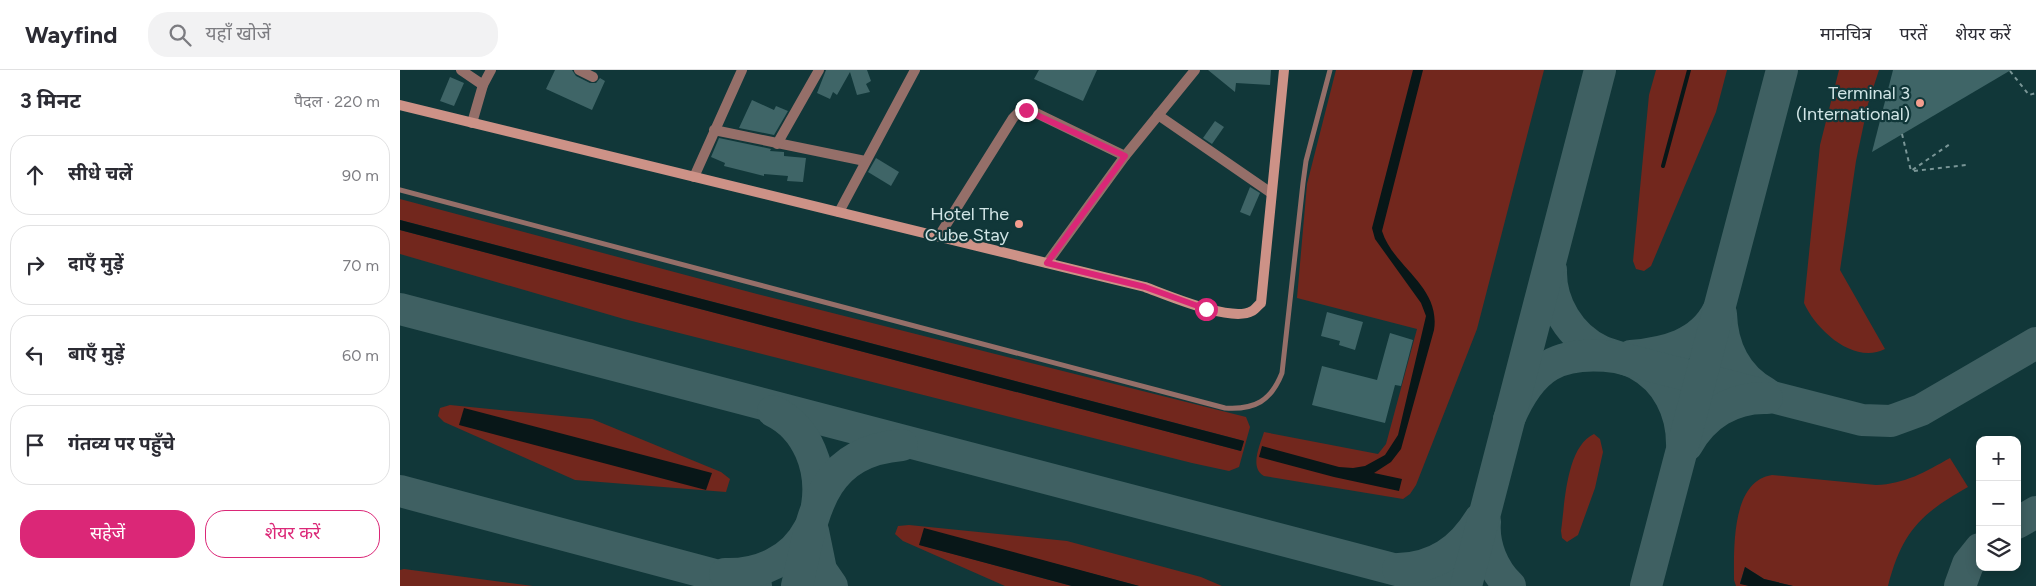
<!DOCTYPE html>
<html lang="hi">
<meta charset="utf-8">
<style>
:root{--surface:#fff;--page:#f2f2f3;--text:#2b2b33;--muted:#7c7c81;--line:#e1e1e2;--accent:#db2777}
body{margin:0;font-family:Figtree,"Noto Sans Devanagari",sans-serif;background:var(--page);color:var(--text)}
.controls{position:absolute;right:15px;bottom:15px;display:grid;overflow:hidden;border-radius:10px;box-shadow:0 2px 12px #0003}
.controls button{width:45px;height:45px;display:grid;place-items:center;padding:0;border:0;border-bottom:1px solid var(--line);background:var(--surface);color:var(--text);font:25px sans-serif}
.stop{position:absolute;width:15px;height:15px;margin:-11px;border:4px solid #db2777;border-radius:50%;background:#fff}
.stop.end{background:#db2777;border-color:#fff;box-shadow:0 1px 5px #0008}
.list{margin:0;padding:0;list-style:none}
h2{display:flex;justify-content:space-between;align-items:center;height:65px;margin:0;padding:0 20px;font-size:21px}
h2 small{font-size:16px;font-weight:400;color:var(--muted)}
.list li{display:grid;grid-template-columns:32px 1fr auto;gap:15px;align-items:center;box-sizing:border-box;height:80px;margin:0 10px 10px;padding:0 10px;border:1px solid var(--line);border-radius:20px}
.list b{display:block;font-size:19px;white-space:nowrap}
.list em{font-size:16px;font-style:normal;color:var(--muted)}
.actions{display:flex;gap:10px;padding:15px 20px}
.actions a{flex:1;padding:11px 0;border:1px solid var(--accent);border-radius:20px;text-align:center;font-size:18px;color:var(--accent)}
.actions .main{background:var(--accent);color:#fff}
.icon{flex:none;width:28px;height:28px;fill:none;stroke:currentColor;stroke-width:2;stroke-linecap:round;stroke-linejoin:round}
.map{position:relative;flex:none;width:1636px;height:516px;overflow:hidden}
header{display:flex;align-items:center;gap:30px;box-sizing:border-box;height:70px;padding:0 25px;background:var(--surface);border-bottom:1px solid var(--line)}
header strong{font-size:24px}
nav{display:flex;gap:28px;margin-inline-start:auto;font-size:18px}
.search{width:350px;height:45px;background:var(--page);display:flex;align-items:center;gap:12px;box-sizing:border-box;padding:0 18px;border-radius:20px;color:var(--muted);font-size:19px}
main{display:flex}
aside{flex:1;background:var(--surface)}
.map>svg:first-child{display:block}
.green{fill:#72271d}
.water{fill:#081718}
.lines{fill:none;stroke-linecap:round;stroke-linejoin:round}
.stream{stroke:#081718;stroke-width:4}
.taxiway{stroke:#3f6062;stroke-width:32}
.building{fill:#3f6567}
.path{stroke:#7a9697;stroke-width:2;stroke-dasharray:4 4;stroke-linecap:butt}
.lane{stroke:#956f69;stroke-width:5}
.street{stroke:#956f69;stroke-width:10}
.secondary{stroke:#cd9287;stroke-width:10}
.route{stroke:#db2777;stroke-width:6}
.poi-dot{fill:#f59d8e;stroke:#113739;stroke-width:2}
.labels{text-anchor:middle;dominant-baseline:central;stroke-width:4.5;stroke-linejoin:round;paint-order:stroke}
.poi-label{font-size:18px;fill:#d1e5e6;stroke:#113739;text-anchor:end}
</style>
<header>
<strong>Wayfind</strong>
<div class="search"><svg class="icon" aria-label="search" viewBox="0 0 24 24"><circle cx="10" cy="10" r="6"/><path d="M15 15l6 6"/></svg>यहाँ खोजें</div>
<nav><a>मानचित्र</a><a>परतें</a><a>शेयर करें</a></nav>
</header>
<main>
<aside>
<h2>3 मिनट<small>पैदल · 220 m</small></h2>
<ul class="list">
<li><svg class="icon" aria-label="ahead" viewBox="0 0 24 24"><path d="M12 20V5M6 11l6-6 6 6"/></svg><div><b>सीधे चलें</b></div><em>90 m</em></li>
<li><svg class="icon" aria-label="right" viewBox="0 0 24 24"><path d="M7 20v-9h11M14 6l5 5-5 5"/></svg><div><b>दाएँ मुड़ें</b></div><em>70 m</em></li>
<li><svg class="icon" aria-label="left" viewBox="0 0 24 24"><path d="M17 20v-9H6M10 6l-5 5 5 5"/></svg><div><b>बाएँ मुड़ें</b></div><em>60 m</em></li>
<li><svg class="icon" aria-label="arrive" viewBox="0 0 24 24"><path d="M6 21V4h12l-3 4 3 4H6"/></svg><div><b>गंतव्य पर पहुँचे</b></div></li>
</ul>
<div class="actions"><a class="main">सहेजें</a><a>शेयर करें</a></div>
</aside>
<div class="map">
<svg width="1636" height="516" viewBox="0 0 1636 516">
<rect width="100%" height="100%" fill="#113739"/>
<g class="green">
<path d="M936 0H1144L1077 259 1016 415 1010 424 1003 429 864 406C849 398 860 375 864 362L978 384 986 374 1017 259 897 228 907 114Z"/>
<path d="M1256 0H1327L1316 42 1251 196 1244 201 1236 199 1233 191 1249 25Z"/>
<path d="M1439 0H1479L1468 34 1456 91 1440 200 1485 279C1454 295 1416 260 1404 233L1420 75Z"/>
<path d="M0 129 357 224 846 347 850 357 839 397 829 401 792 393 224 249 0 184V160L841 381 844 371 0 150Z"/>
<path d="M50 335 192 349 321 402 330 409 326 422 175 410 44 352 38 346 40 338Z"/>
<path d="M1194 364 1200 369 1203 382 1195 418 1178 465 1167 472 1162 468 1161 461C1165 433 1166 377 1194 364Z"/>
<path d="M1550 388 1568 417C1520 444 1502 462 1488 516H1393L1364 509 1345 497 1340 513 1349 516H1336L1334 510C1334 479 1331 411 1372 405L1476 415C1505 414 1525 402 1550 388Z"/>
<path d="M509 455 667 471 801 507 822 516H739L524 459 520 475 672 516H605L503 471 495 464 498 456Z"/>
<path d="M4 499 133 516H0V500Z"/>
</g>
<g class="water">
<path d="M1013 0H1023L982 161C993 197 1041 216 1034 260L1001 379 991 392 974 403 1002 409 999 421 934 407 859 387 862 376 939 397 953 398 965 396 985 385 998 365 1026 246 1021 233 975 169 972 158Z"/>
<path d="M0 150 844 371 841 381 0 160Z"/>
<path d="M64 338 312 403 306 420 59 355Z"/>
<path d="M524 458 739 516H672L519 475Z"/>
<path d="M1345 497 1364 509 1393 516H1349L1340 514Z"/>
</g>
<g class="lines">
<path class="stream" d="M1263 96 1289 0"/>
<g class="taxiway">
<path d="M1151 200C1150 233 1170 267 1201 281 1212 286 1226 288 1237 294 1267 310 1282 341 1282 374"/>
<path d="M0 239 1058 516"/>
<path d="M1321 244C1322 277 1336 307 1366 323"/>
<path d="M1231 286C1265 283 1301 275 1318 241"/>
<path d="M373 341C408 358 423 399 417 436"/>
<path d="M1109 349C1132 296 1158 280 1216 287L1462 350 1491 351 1521 340 1636 273"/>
<path d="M1287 375C1304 345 1332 327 1367 328"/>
<path d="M0 421 356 516"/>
<path d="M1085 452C1083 475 1093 500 1110 516"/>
<path d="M1617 453 1636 442"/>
<path d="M413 461 421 500 432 516"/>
<path d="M998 499C1035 498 1061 480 1080 449"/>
<path d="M325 504C360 505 393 490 409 459"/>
<path d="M397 516C413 448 417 382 502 375"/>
<path d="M1066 516 1200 0"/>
<path d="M1246 516 1382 0"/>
<path d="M1560 516 1568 494 1580 479"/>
</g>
</g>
<g class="building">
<path d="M155 0H172L176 6 190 13H196L200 8 205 11 192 40 146 19Z"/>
<path d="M426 0H467L471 11 466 14 470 22 457 25 450 2 437 25 433 22 430 29 417 23Z"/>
<path d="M639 0H697L683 31 634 9Z"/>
<path d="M808 0H871L870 15 836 13 835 22Z"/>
<path d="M1493 0H1611L1472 82Z"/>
<path d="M50 7 64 13 54 36 40 31Z"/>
<path d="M352 30 374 40 376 36 388 41 374 65 339 58Z"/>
<path d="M815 51 824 57 812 74 803 68Z"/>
<path d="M319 68 371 79 370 81 384 82V86L406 88 403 112 387 111 388 106 364 104V106L324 96 325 93 311 87Z"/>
<path d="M476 88 499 102 491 116 468 102Z"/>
<path d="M850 117 860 123 850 146 840 142Z"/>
<path d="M927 242 963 252 955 280 939 275 940 271 921 266Z"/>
<path d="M990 263 1013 270 1001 316 995 315 985 353 912 335 922 296 977 310Z"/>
</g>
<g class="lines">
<g class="path">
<path d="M1610 1 1629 25 1636 23"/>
<path d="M1502 64 1511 101 1550 74"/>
<path d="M1514 101 1566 95"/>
</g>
<path class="lane" d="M0 120 825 338C855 340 871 331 882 303L903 113 906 91 930 0"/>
<g class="street">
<path d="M61 0 83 15 72 53"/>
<path d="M179 0 193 7"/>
<path d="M83 15 91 0"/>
<path d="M758 45 871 123"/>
<path d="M314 60 465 91"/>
<path d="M377 74 419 0"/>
<path d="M294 107 342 0"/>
<path d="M439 142 515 0"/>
<path d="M539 166 613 48 619 42H634L725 86"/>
<path d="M647 193 725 86 795 0"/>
</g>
<path class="secondary" d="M0 35 745 217C767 225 832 253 852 241 855 240 858 235 861 233L884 0"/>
</g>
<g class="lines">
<path class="route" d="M626 40 725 86 647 193 745 217 806 239"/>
</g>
<g class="poi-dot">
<circle cx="1520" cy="33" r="5"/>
<circle cx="619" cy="154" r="5"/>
</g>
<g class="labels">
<g class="poi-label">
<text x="1510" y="23">Terminal 3<tspan x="1510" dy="21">(International)</tspan></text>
<text x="609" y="144">Hotel The<tspan x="609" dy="21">Cube Stay</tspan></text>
</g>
</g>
</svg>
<div class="controls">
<button>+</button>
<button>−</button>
<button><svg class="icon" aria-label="layers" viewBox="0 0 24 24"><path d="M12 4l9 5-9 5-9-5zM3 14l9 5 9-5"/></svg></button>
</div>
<div class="stop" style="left:806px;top:239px"></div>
<div class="stop end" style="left:626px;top:40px"></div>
</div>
</main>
